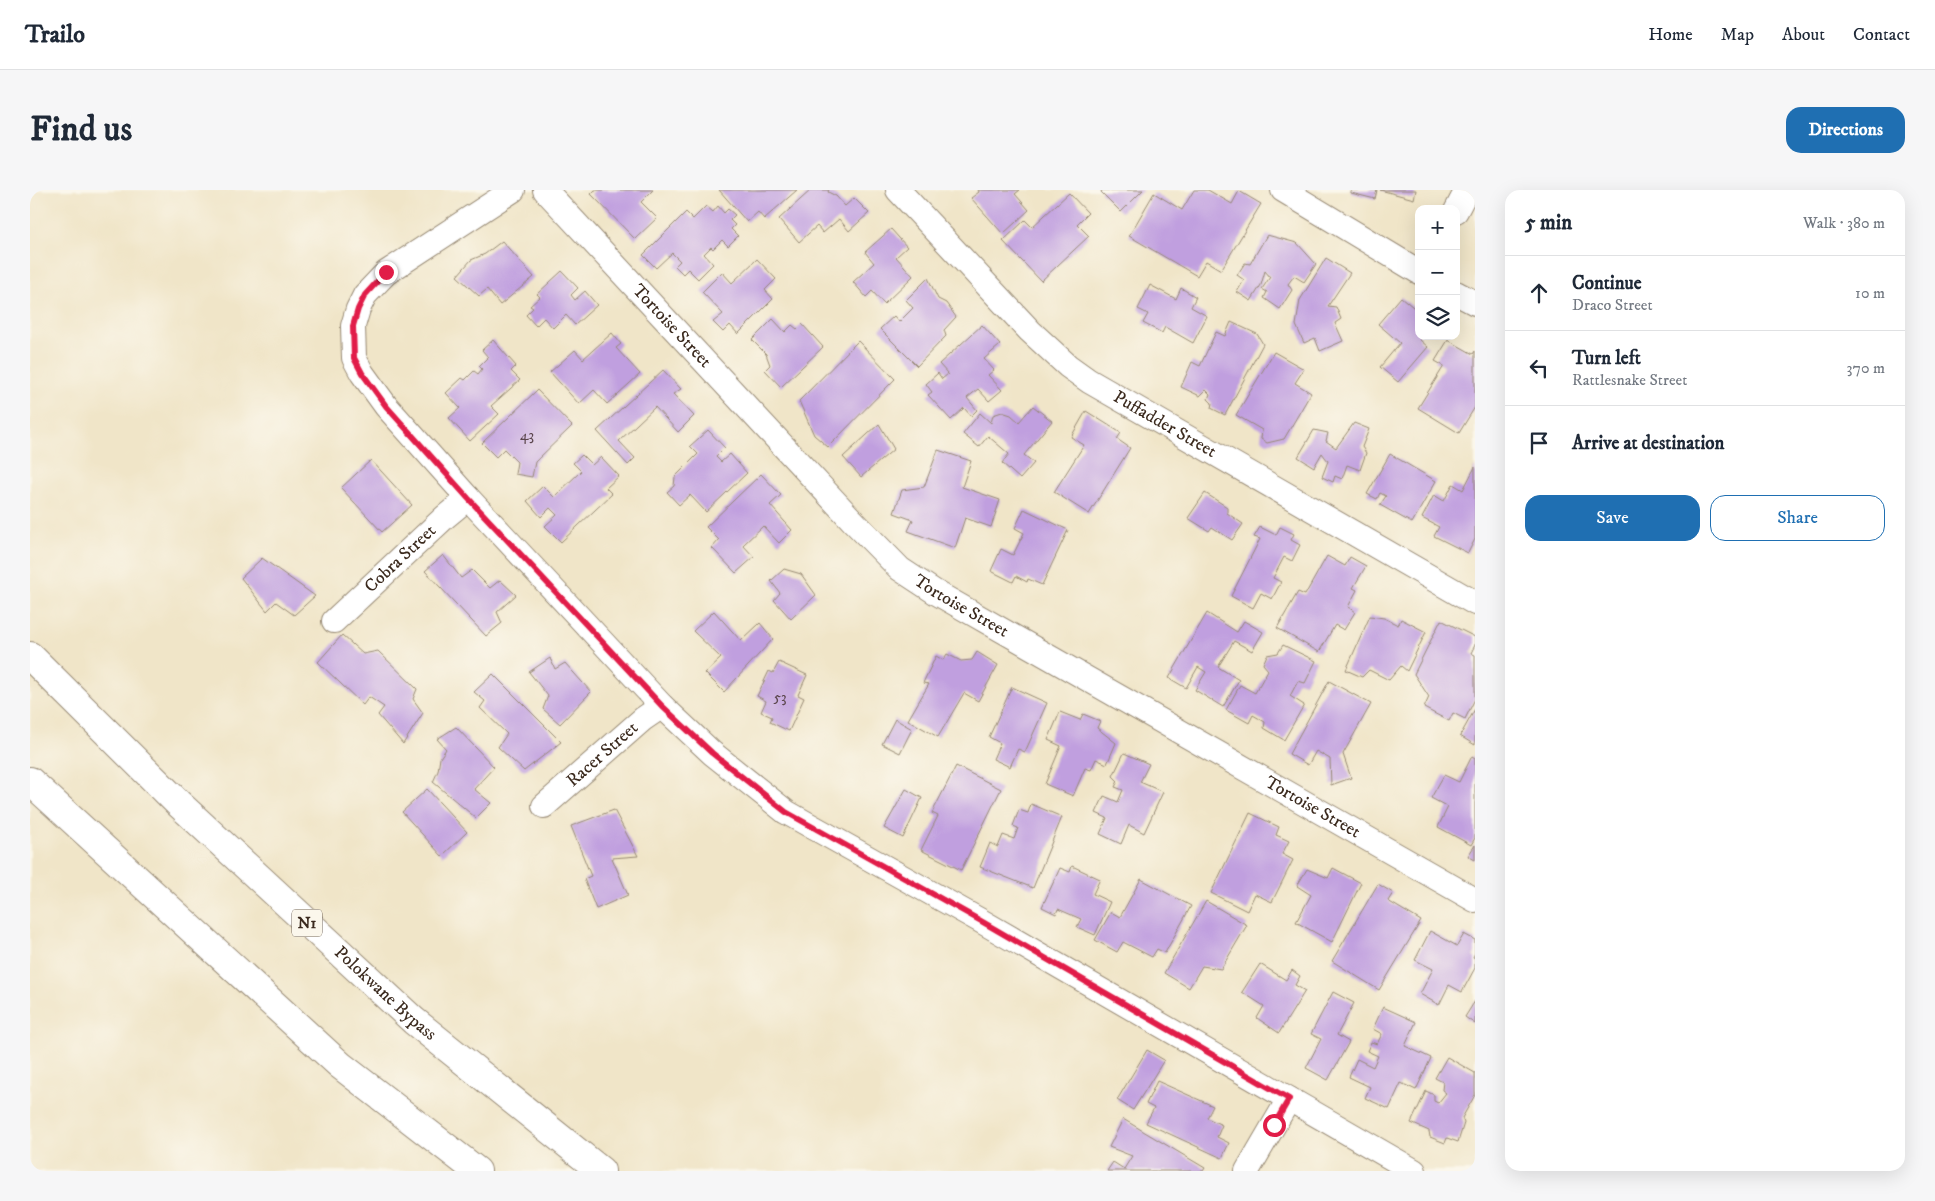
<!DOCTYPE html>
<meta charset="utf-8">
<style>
:root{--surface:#fff;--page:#f6f6f7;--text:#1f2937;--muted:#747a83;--line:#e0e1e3;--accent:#1f6fb2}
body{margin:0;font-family:"IM FELL DW Pica",serif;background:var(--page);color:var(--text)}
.controls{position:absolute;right:15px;top:15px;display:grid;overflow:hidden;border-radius:10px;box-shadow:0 5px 20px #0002}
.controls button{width:45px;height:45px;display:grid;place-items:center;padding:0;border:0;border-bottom:1px solid var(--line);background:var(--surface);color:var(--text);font:25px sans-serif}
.stop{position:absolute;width:15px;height:15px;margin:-11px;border:4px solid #e11d48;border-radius:50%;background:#fff}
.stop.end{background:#e11d48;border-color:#fff;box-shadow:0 1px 5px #0008}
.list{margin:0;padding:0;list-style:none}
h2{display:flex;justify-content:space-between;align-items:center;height:65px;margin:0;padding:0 20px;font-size:21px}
h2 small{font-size:16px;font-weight:400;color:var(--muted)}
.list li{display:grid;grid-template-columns:32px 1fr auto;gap:15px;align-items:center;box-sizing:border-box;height:75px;padding:0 20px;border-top:1px solid var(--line)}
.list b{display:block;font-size:19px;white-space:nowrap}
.list p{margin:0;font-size:16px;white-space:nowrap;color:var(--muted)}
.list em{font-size:16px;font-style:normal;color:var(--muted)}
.actions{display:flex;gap:10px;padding:15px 20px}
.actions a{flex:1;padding:11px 0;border:1px solid var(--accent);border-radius:15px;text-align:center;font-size:18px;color:var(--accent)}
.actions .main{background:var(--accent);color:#fff}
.icon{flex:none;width:28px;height:28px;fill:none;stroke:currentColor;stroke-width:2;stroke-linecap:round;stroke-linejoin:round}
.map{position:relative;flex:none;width:1445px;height:981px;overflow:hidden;border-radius:15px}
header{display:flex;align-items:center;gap:30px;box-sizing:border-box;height:70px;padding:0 25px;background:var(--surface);border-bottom:1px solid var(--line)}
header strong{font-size:24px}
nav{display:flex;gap:28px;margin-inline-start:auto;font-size:18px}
.intro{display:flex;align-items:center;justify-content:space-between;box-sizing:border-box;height:120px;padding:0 30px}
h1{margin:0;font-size:35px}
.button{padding:12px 22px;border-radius:15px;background:var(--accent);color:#fff;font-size:18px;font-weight:700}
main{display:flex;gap:30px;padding:0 30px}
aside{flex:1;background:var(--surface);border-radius:15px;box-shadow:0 5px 20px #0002}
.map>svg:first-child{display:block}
.building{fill:#c09fdf}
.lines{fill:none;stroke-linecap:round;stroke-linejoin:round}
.street-casing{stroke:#968873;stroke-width:26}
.highway-casing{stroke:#968873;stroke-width:30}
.street{stroke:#fff;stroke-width:24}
.highway{stroke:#fff;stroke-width:28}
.route{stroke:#e11d48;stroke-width:6}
.labels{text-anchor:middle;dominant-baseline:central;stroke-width:4;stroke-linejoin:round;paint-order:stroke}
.number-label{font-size:15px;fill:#5c474e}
.shield{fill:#fbf7ec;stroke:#75685c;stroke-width:1}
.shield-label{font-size:16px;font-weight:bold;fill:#3b2a1e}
.street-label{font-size:18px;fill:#3b2a1e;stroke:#fbf7ec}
</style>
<header>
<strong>Trailo</strong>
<nav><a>Home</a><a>Map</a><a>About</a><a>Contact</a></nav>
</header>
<div class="intro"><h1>Find us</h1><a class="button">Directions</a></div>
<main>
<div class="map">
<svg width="1445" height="981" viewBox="0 0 1445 981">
<rect width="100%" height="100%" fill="#fbf7ec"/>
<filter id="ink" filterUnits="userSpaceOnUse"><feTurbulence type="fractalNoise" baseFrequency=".02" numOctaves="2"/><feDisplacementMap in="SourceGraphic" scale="10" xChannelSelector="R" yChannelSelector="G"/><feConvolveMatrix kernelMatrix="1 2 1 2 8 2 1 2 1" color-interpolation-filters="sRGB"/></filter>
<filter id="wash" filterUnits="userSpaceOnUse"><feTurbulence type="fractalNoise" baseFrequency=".0096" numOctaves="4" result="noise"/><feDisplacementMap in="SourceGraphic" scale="20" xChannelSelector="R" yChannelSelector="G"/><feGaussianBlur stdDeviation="1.12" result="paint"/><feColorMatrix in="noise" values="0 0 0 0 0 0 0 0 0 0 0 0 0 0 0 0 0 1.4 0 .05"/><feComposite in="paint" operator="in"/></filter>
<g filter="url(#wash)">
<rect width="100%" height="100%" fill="#f0e5c8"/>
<g id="blocks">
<g class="building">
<path d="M565 0H623L611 12 627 28 605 49 561 4Z"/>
<path d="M689 0H767L734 29 728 22 717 32Z"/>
<path d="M781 0H799L798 2 806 6 815 16 824 8 839 23 819 41 809 29 793 43 787 36 769 52 749 29Z"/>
<path d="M948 0H990L985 4 999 20 973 44 941 8 949 2Z"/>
<path d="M1072 0H1113L1091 22 1071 2Z"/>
<path d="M1164 0H1178L1202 14 1209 1 1231 14 1191 80 1176 71 1167 86 1099 46 1124 3 1152 20Z"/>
<path d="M1321 0H1347L1345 9 1321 3Z"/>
<path d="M1350 0H1386L1384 9Z"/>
<path d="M1039 3 1058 23 1047 34 1059 46 1011 91 973 51 995 30 1002 37Z"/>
<path d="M676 16 683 22 688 16 694 23 698 19 705 25 700 30 705 35 701 39 708 46 698 56 692 50 683 59 681 57 674 64 683 74 668 89 658 79 653 84 645 76 650 71 642 63 626 78 613 65 656 22 663 29Z"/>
<path d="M861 39 877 57 866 67 883 86 854 114 842 101 836 107 823 92 844 73 835 62Z"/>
<path d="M1237 45 1267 53 1286 74 1274 92 1264 86 1258 94 1262 100 1250 119 1234 108 1237 102 1232 99 1240 87 1235 81 1231 95 1221 111 1207 102 1214 90 1207 85 1215 73 1220 74Z"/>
<path d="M472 51 504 87 470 115 457 99 449 106 427 86 441 70 455 64Z"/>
<path d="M1296 68 1320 83 1298 116 1306 117 1311 129 1305 133 1313 151 1290 161 1285 148 1274 153 1266 135 1270 110Z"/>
<path d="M727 69 746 89 735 100 743 109 708 144 700 135 693 142 683 132 693 124 672 102 692 82 702 93Z"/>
<path d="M532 81 548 98 541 105 545 110 555 101 567 115 545 135 536 125 523 138 514 128 506 136 496 125 503 118 500 116 510 107 507 104Z"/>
<path d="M898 88 908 109 916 113 926 127 914 140 916 146 887 176 850 139 864 126 869 132 883 118 876 110Z"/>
<path d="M1120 95 1146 109 1151 98 1166 107 1161 117 1177 126 1163 153 1135 137 1132 143 1113 133 1118 124 1108 119Z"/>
<path d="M1371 107 1389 122 1390 150 1398 157 1368 192 1350 177 1370 153 1348 134Z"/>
<path d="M743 129 755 142 762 135 767 139 772 134 793 157 751 197 735 180 740 175 736 164 722 150Z"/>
<path d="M1201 132 1227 144 1233 154 1195 225 1181 218 1182 213 1178 209 1180 204 1176 200 1170 206 1151 197 1162 172 1170 176 1186 142 1195 146Z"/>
<path d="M952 135 970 155 954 169 964 180 958 185 972 200 959 211 948 199 937 208 947 220 941 226 934 218 921 230 898 205 902 202 896 194 908 183 912 189 918 184 909 174Z"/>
<path d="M582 143 591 154 586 158 610 184 577 214 564 200 549 214 520 182 545 160 553 169Z"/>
<path d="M463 150 486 176 481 181 490 190 461 216 469 224 440 251 419 228 430 218 416 203 432 188 435 190 444 181 448 184 452 179 449 176 458 167 452 160Z"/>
<path d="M1418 150 1443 164 1445 161V217L1429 243 1388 218 1414 176 1405 171Z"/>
<path d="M828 151 865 189 798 257 784 245 769 211Z"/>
<path d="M1244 162 1274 179 1265 193 1281 203 1254 249 1237 253 1231 249 1232 240 1206 225Z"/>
<path d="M633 180 651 199 643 204 664 226 648 242 625 217 589 251 605 268 598 275 567 241Z"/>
<path d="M507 200 542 236 505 272 502 287 485 284 487 272 474 259 466 267 452 253Z"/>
<path d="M1003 216 1022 231 994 265 1004 273 990 289 972 273 979 264 958 246 949 257 933 244 950 223 961 233 963 225 972 222 981 225 989 232Z"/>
<path d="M1056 221 1091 243 1087 249 1100 258 1059 324 1024 302 1054 255 1041 247Z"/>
<path d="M1324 233 1339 239 1332 257 1336 263 1330 280 1317 275 1312 289 1305 286 1303 292 1292 287 1298 271 1292 263 1284 277 1268 267 1284 240 1298 243 1296 251 1306 258Z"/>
<path d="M849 234 864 259 831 287 813 267Z"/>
<path d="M678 240 695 258 686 267 691 272 700 264 717 283 676 322 660 305 649 315 637 302 644 296 645 287 668 264 660 256Z"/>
<path d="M908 260 941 271 932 297 970 310 961 337 935 328 925 358 878 341 883 330 864 323 872 300 894 297Z"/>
<path d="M1360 264 1406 291 1382 333 1350 315 1356 306 1350 303 1347 309 1337 304Z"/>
<path d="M552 265 562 275 571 267 589 286 576 298 582 304 531 352 515 336 527 325 520 318 511 327 497 311 513 296 524 307 551 281 543 273Z"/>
<path d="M341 270 382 315 352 342 311 298Z"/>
<path d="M1445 277V349L1438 363 1404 346 1409 337 1392 328 1404 305 1414 311 1423 294 1433 300Z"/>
<path d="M731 284 751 305 740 315 762 340 749 353 733 336 713 355 724 367 706 383 682 358 689 350 676 337Z"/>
<path d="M1175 303 1197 317V323L1213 334 1202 350 1182 337 1179 341 1158 328Z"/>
<path d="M994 319 1038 340 1012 395 998 389 997 392 986 386 983 392 961 381 971 359 983 365 994 343 985 338Z"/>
<path d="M1230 337 1246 345 1250 337 1264 344 1261 350 1270 355 1262 371 1254 367 1243 388 1251 392 1242 409 1231 403 1223 418 1201 406 1230 349 1224 347Z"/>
<path d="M413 365 431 388 442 380 460 398 470 390 486 405 467 422 472 433 456 446 395 381Z"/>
<path d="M1297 366 1315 376 1320 367 1336 376 1323 398 1327 400 1318 417 1325 422 1314 440 1305 435 1289 462 1247 438 1268 402 1275 405Z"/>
<path d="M232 368 285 406 264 425 246 412 237 421 211 388Z"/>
<path d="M754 379 771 384 786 405 761 429 744 410 750 403 741 391Z"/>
<path d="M684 421 711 451 730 433 743 449 694 502 675 483 691 468 663 441Z"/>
<path d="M1177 423 1207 442 1214 431 1233 442 1222 461 1204 451 1188 477 1209 490 1193 517 1165 500 1176 482 1168 477 1156 498 1139 488Z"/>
<path d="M1340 426 1354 428 1368 435 1371 429 1396 442 1377 481 1371 476 1359 490 1339 480 1332 487 1316 480Z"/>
<path d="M1411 430 1445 447V455L1441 463 1445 465V509L1435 529 1423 523 1419 531 1394 518 1399 507 1384 484Z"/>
<path d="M312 445 333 464 348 461 387 499 383 509 393 523 373 554 348 525 354 517 339 507 333 515 288 472Z"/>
<path d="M1253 455 1286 471 1275 493 1268 491 1260 506 1274 515 1254 550 1234 538 1235 532 1223 525 1219 533 1196 520 1210 495 1225 503 1238 480 1233 474 1237 465 1248 463Z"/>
<path d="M947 462 968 475 948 511 934 503 908 547 878 530 899 494 893 493 906 466 913 470 917 464 931 471 942 470Z"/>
<path d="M520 468 525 479 535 473 561 502 530 534 513 519 518 506 499 482Z"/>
<path d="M749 472 777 485 768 505 774 508 759 541 740 532 742 527 731 522 736 511 727 506 739 481 743 483Z"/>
<path d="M463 484 531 552 494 581 468 557 477 544 450 518 455 511 444 502Z"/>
<path d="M1299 491 1341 514 1313 564 1321 588 1301 595 1300 569 1286 561 1278 575 1259 564Z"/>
<path d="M982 497 1017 513 995 562 988 559 980 577 963 569 970 553 959 547Z"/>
<path d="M1445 519V555L1430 546Z"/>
<path d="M1030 522 1050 530 1053 524 1070 531 1067 538 1086 553 1077 574 1066 569 1061 580 1055 578 1043 606 1015 594 1031 556 1018 550Z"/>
<path d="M865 529 882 539 870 563 852 554Z"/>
<path d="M426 537 464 577 444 599 461 613 446 628 403 592 408 581 410 568 416 559 407 549Z"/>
<path d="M1094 563 1119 574 1110 592 1133 602 1114 643 1099 635 1091 654 1070 644 1077 628 1066 623 1074 606 1088 612 1093 600 1085 597 1088 591 1083 586Z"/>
<path d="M1442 566 1445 568V648L1441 655 1408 637 1418 617 1401 608 1414 585 1429 592Z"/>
<path d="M926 576 971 599 931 680 891 660 908 626 902 623Z"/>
<path d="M397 599 437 642 412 666 372 622Z"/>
<path d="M876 599 892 608 873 648 854 638Z"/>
<path d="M1001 614 1032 627 1003 698 950 677 960 653 968 657 973 645 984 649 988 638 983 636 989 620 998 623Z"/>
<path d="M584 620 608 666 582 668 598 705 566 719 554 689 561 686 541 636Z"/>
<path d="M1220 623 1249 637 1246 645 1259 651 1252 664 1263 670 1242 712 1225 704 1217 721 1181 703Z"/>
<path d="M1445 655V670L1438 666Z"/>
<path d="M1042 676 1070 689 1063 704 1080 712 1065 745 1047 737 1051 729 1028 719 1026 724 1012 717 1030 678 1040 682Z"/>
<path d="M1303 678 1331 693 1302 752 1266 732 1281 705 1267 696 1277 679 1298 688Z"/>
<path d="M1111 689 1161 716 1135 763 1127 759 1122 767 1093 752 1087 762 1065 750 1081 722 1090 727Z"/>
<path d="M1348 694 1363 703 1358 711 1391 731 1349 800 1302 771Z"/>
<path d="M1176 711 1217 735 1191 779 1172 776 1159 798 1134 783Z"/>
<path d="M1400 741 1427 756 1434 744 1445 750V763L1443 767 1445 768V778L1432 802 1419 795 1409 815 1390 804 1403 779 1385 770Z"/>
<path d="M1230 774 1256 790 1262 780 1270 786 1265 795 1275 801 1249 843 1227 828 1234 816 1212 802Z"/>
<path d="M1303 802 1324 813 1307 845 1319 852 1298 890 1276 878 1291 849 1281 844Z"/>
<path d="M1445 811V834L1435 827Z"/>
<path d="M1353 817 1386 832 1375 856 1401 868 1386 900 1371 893 1359 919 1335 908 1340 897 1319 887 1327 869 1343 877 1348 866 1337 861 1341 852 1347 854 1352 844 1343 839Z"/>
<path d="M1117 860 1134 870 1103 920 1087 910Z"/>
<path d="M1417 867 1445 883V905L1432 928 1434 933 1428 952 1417 948 1415 953 1400 947 1399 941 1381 933 1396 901 1404 905V911L1408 913 1416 903 1412 900 1413 892 1405 888Z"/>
<path d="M1127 891 1183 916 1177 928 1192 935 1187 947 1199 953 1192 968 1116 933 1124 918 1116 914Z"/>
<path d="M1093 929 1175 978 1173 981H1077L1083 972 1094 979 1102 966 1079 957Z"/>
</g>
</g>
</g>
<g filter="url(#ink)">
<use href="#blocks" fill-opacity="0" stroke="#968873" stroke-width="1"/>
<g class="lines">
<g class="street-casing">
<g id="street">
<path d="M483 0 356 83 335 105 328 119 323 136 324 168 332 183 356 216 438 308 632 516 682 563 756 622 951 731 1384 981"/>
<path id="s1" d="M515 0 823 331 870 379 905 402 1445 710"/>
<path id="s2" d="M868 0 1000 141 1038 176 1059 191 1445 413"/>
<path d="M1253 0 1389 82"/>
<path d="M1426 21 1437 0"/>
<path d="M1426 103 1445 113"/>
<path id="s3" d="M304 431 415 327 438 308"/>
<path id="s4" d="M514 616 613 529 632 516"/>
<path d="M1217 981 1259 909"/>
</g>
</g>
<g class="highway-casing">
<g id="highway">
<path id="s5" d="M0 466 148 613 384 831 571 981"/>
<path d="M0 591 310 875 447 981"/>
</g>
</g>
<use href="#street" class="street"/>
<use href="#highway" class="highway"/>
</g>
</g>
<g class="lines" filter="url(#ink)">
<path class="route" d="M356 82 335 105 328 119 323 136 324 168 332 183 356 216 438 308 632 516 682 563 756 622 951 731 1259 909 1244 935"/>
</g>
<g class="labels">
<g class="number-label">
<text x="497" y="245">43</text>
<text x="750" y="507">53</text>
</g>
<rect class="shield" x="262" y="719.5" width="30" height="27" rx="4"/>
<g class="shield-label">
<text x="277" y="733">N1</text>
</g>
<g class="street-label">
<text stroke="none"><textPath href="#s1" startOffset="186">Tortoise Street</textPath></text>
<text stroke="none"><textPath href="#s2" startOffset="358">Puffadder Street</textPath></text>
<text stroke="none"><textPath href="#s3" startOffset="91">Cobra Street</textPath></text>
<text stroke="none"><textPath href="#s1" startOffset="591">Tortoise Street</textPath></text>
<text stroke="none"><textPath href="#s4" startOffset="78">Racer Street</textPath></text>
<text stroke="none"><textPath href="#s1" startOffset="996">Tortoise Street</textPath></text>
<text stroke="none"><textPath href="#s5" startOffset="490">Polokwane Bypass</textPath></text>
</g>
</g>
</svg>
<div class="controls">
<button>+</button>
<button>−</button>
<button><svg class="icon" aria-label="layers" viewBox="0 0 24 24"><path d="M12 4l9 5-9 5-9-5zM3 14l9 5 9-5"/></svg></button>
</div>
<div class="stop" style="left:1244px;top:935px"></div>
<div class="stop end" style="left:356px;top:82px"></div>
</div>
<aside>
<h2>5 min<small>Walk · 380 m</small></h2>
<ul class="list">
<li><svg class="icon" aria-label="ahead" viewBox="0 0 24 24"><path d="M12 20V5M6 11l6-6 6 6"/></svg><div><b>Continue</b><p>Draco Street</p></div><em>10 m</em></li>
<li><svg class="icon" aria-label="left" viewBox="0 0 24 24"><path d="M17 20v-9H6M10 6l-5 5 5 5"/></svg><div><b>Turn left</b><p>Rattlesnake Street</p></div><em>370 m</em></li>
<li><svg class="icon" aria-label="arrive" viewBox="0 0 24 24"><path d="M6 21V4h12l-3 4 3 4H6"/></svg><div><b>Arrive at destination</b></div></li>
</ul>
<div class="actions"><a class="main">Save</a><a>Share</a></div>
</aside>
</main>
